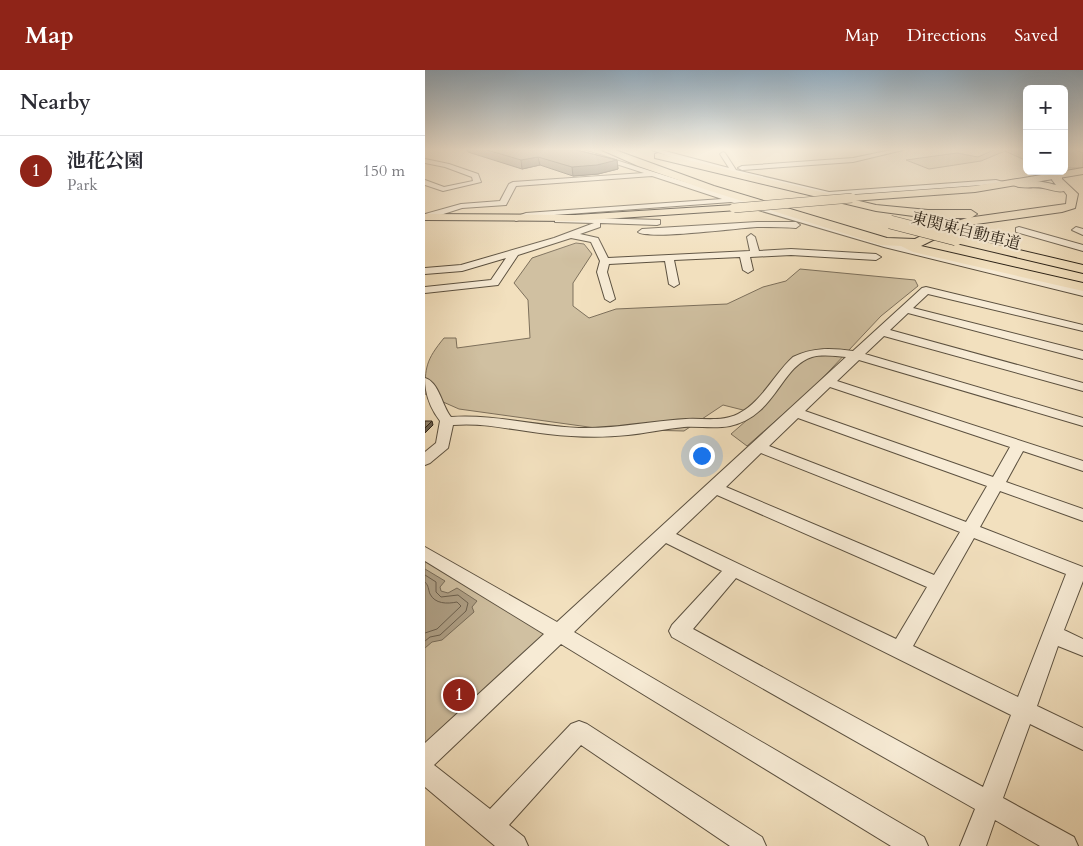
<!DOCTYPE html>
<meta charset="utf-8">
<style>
:root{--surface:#fff;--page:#f2f2f3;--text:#2b2b33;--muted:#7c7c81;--line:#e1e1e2;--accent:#8f2418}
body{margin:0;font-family:Cardo,"Noto Serif JP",serif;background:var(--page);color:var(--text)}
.controls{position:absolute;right:15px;top:15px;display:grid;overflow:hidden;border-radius:8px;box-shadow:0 5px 20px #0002}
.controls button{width:45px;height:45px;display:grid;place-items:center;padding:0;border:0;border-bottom:1px solid var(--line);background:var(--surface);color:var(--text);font:25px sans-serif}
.you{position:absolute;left:276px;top:385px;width:18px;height:18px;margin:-12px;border:4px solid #fff;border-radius:50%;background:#1a73e8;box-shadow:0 0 0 8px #1a73e833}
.badge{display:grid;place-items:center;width:32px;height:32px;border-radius:50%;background:var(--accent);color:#fff;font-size:16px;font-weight:700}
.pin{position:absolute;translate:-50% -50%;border:2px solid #fff;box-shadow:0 1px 5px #0006}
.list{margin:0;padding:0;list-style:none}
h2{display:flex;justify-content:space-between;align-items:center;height:65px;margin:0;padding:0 20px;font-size:21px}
h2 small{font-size:16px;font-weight:400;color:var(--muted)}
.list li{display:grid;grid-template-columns:32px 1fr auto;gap:15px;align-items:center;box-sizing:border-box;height:70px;padding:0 20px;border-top:1px solid var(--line)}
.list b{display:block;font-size:19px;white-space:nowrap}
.list p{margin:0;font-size:16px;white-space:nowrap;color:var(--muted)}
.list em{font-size:16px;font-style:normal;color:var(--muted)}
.map{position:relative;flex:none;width:658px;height:776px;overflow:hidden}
header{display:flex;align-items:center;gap:30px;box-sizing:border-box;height:70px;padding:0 25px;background:var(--accent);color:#fff}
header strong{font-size:24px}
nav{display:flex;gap:28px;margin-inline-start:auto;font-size:18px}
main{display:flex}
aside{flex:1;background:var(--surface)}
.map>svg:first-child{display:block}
.green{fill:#d0c0a1;stroke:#7d705c}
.water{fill:#ae9f85;stroke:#796d59}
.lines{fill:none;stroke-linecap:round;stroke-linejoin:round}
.shore{stroke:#6c604e;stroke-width:1}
.minor-casing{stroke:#5c5140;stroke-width:2}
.major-casing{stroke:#2a2116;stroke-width:2}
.highway-casing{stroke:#2a2116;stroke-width:2}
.minor{fill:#f7ebd5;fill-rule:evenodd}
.major{fill:#f2e0be;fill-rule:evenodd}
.highway{fill:#f2e0be;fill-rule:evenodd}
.major-bridge-casing{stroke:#2a2116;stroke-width:10;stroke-linecap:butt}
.highway-bridge-casing{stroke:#2a2116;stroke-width:14;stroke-linecap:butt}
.major-bridge{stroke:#f2e0be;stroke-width:9}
.highway-bridge{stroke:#f2e0be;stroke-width:13}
.wall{fill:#7e725e;stroke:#2a2116}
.shaded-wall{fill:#665c4c;stroke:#2a2116}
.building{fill:#92846d;stroke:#2a2116}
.labels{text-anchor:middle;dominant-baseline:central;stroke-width:4.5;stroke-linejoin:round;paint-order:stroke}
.far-street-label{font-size:16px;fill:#2a2116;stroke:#f7ebd5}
</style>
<header>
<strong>Map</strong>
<nav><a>Map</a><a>Directions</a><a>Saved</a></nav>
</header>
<main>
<aside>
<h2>Nearby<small></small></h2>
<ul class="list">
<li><span class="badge">1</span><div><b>池花公園</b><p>Park</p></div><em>150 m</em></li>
</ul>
</aside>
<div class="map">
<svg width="658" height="776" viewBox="0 0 658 776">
<rect width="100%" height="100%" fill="#f2e0be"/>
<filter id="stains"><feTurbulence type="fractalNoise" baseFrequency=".004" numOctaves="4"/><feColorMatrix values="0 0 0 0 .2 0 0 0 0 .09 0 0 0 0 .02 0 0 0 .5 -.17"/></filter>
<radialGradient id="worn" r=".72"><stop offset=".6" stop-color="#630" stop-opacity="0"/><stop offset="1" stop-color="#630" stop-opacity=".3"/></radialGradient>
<g class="green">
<path d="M569 80H602V91L580 81 556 91 504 99 481 90 532 83 553 87Z"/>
<path d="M639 80H650L658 83V98H639Z"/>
<path d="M151 173 159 174 167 184 148 213V236L164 248 191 239 302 234 338 217 361 211 375 199 490 210 493 216 456 246 391 315 322 376 306 364 330 343 298 335 259 361 178 359 34 339 0 324C0 297 1 290 19 268H31L32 278 105 268 103 230 89 213 107 188Z"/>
<path d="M0 483 134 563 0 688Z"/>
</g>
<path class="water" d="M0 499 20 511 15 517 16 521 23 523 32 518 52 531 47 537 49 542 17 570 7 572 0 578Z"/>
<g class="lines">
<g class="shore">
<path d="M0 505 11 512V522L16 527 33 525 43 533 41 541 15 565 5 567 0 571"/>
<path d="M0 512C4 516 3 519 5 524 10 534 22 534 32 532L36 536 12 559 0 563"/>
</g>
<g class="minor-casing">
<g id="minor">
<path d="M148 80H158L178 86 349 140 427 162 658 220V226L459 177 306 132 102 147 91 151 87 148 101 143 297 129 227 106 91 116 81 135 37 138 0 150V144L36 134 75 131 84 114 88 112 219 103Z"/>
<path d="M227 80H236L304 98 295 84 298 82 300 83 311 100 404 122 571 110 585 114 581 116 571 114 404 126 251 89Z"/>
<path d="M466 80H478L428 92 317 100 313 98 317 96 428 88Z"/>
<path d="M0 89 24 94 53 104 56 112 18 121 0 115V110L19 117 48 111 47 107 20 97 0 93Z"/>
<path d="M133 147 235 150V154L232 155 175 153V157L155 164 173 168 183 188 325 181 322 167 326 164 330 167 334 181 366 179 451 184 456 187 451 190 366 185 325 187 328 200 323 203 318 200 315 187 249 190 254 214 249 217 244 214 240 191 184 194 182 202 190 229 185 232 180 229 172 202 175 191 166 172 146 168 93 185 73 215 0 223V217L66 210 81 188 37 201 0 204V198L36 195 129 168 169 153 130 152V148Z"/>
<path d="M332 152H371L375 155 371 158C358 157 345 157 332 157 313 158 222 170 213 162L217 159Z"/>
<path d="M594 157 658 175V181L591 162V158Z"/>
<path d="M651 157 658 159V165L647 160Z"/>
<path d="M501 217 658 255V261L503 224 488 238 658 281V289L483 243 465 260 658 313V321L459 266 440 284 658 348V356L434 290 412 311 658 391V401L598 381 581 412 658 439V451L575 421 555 457 658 497V511L639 560 658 569V586L633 576 612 636 658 658V680L605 654 578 728 649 767 653 776H615L570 750 561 776H535L550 739 247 567 244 561 247 555 297 501 241 473 149 562 499 767 503 776H466L136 574 9 695 65 739 146 654 154 651 162 654 337 767 341 776H305L156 675 84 755 99 767 103 776H70L0 717V673L119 564 0 491V477L132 552 421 287C410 286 398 284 387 287 355 297 351 346 305 356 290 359 274 356 259 357 240 359 221 363 203 365 176 368 149 367 123 364 91 361 60 352 28 355L23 378 5 393 0 395V382L11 373 15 351C5 338 0 324 0 308 14 312 17 336 26 347 69 344 112 356 154 358 191 359 225 351 261 349 278 348 297 352 313 344 337 332 349 304 368 287 388 277 407 278 428 281L497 218ZM405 317 585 377 568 407 380 341ZM373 348 562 416 541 452 344 376ZM336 383 535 462 509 505 301 417ZM292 425 502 517 471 569 251 464ZM549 468 641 504 593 627 488 576ZM311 508 586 645 558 717 268 559Z"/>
</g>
</g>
<g class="major-casing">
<g id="major">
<path d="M658 98V104L550 122 427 131 422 128 427 125 550 116Z"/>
<path d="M309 135 314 138 313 140 150 151 0 150V144L150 145Z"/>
</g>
</g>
<g class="highway-casing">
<g id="highway">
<path d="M177 80H190L289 116 462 168 490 169 514 157 542 148 641 134 642 125 639 121C631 123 625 119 618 118 608 116 593 120 585 113 593 106 620 112 631 115L627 110 628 105 633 102 637 103V109L653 124 650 138 637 142 544 155 522 163 496 176 658 213V221L488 182 476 176 456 175 282 120 213 96Z"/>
<path d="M233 83 451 135 503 140H546L552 144 546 148H503L451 141 230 88V84Z"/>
<path d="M531 165 658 195V203L527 172 525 169 527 166Z"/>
</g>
</g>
<use href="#minor" class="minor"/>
<use href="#major" class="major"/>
<use href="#highway" class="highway"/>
<g class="major-bridge-casing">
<path id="major-bridge" d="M309 138 427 128"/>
</g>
<g class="highway-bridge-casing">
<path id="highway-bridge" d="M465 152 531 169"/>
</g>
<use href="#major-bridge" class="major-bridge"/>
<use href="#highway-bridge" class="highway-bridge"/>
</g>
<path class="wall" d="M42 80H151L192 90 193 99 173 104 148 106 115 95 97 99 43 82Z"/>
<g class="shaded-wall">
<path d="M113 87 115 95 97 99 96 90Z"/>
<path d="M192 90 193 99 173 104 148 106 147 97Z"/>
<path d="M7 351 8 355 0 363V358Z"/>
</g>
<g class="building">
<path d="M62 80H151L192 90 172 95 147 97 113 87 96 90Z"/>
<path d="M0 351H7L0 358Z"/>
</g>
<linearGradient id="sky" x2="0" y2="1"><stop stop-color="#91acc0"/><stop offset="0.42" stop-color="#f9f1e2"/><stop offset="1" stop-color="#f9f1e2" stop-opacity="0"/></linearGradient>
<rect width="658" height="189" fill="url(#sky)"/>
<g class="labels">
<g class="far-street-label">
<text transform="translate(541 161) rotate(14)">東関東自動車道</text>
</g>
</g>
<rect width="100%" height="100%" filter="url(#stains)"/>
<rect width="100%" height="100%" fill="url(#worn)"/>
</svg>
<div class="controls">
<button>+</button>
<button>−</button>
</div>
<div class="you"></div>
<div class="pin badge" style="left:34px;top:625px">1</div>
</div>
</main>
